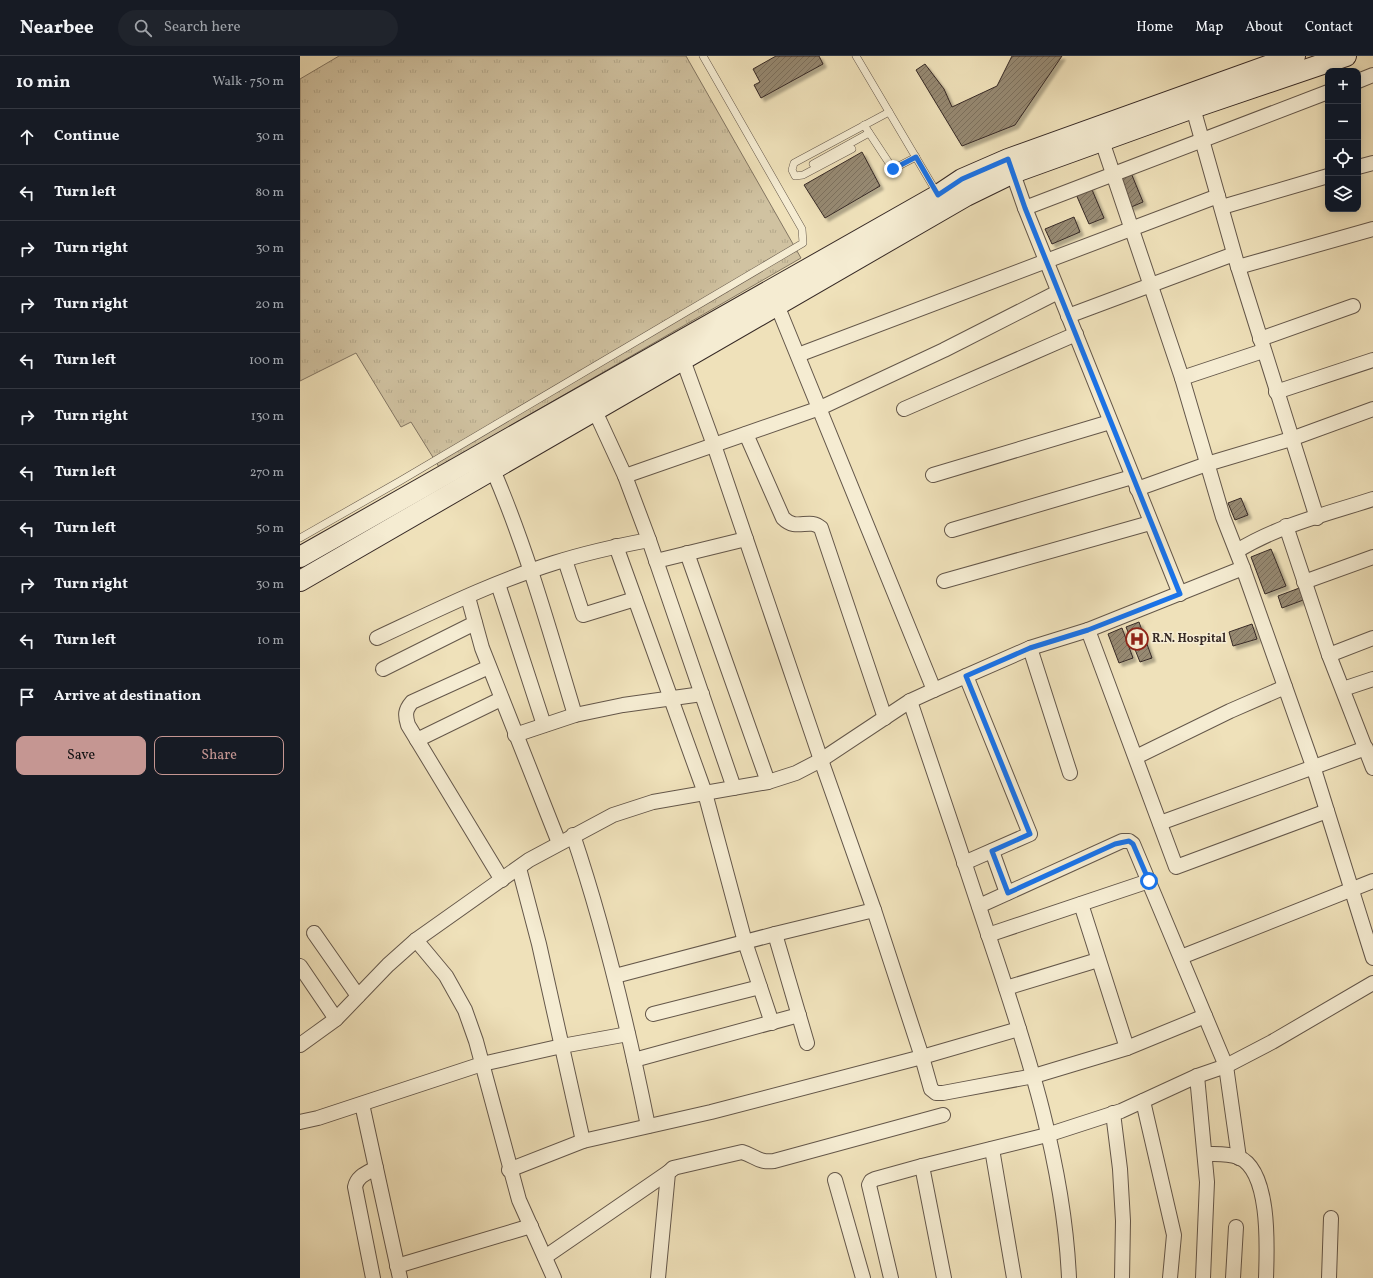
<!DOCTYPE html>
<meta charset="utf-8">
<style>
:root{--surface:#171b24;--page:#20242c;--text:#f1f3f6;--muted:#9ea1a6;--line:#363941;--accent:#c59692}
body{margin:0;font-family:Vollkorn,serif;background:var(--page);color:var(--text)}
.controls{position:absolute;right:12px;top:12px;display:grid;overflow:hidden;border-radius:8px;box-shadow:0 2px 10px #0003}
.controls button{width:36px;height:36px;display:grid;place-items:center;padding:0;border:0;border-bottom:1px solid var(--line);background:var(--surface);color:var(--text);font:20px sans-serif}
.stop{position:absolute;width:12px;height:12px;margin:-9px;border:3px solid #1a73e8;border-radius:50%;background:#fff}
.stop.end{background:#1a73e8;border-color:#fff;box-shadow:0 1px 4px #0008}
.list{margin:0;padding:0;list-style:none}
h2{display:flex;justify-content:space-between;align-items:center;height:52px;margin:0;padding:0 16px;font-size:17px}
h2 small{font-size:13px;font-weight:400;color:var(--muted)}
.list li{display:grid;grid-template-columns:26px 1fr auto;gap:12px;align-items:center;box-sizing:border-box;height:56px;padding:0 16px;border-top:1px solid var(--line)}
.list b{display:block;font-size:15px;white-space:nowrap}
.list em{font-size:13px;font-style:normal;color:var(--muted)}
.actions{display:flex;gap:8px;padding:12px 16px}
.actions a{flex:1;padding:9px 0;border:1px solid var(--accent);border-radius:8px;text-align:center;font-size:14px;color:var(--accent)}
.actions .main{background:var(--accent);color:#111}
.icon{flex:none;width:22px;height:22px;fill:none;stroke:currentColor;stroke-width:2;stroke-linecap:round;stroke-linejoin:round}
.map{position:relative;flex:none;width:1073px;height:1222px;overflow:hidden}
header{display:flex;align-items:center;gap:24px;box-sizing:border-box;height:56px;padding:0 20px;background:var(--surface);border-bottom:1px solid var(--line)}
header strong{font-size:19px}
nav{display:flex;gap:22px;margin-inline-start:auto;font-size:14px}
.search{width:280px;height:36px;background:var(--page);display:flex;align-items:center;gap:10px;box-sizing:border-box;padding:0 14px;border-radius:22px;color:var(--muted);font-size:15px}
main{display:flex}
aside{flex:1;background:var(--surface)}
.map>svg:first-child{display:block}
.grass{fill:url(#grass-tufts);stroke:#837663}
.building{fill:url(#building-hatch);stroke:#362925;filter:url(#shadow)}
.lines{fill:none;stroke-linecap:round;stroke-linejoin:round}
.lane-casing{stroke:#64574a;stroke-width:8}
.street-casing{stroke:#64574a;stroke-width:16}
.secondary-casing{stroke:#362925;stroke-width:22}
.lane{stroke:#f5ecd2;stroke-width:7}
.street{stroke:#f5ecd2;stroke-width:14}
.secondary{stroke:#f5ecd2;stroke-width:20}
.route{stroke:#1a73e8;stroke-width:5}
.labels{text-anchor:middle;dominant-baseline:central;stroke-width:3.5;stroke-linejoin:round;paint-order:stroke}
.poi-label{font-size:12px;font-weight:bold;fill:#362925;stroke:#f5ecd2;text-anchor:start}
</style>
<header>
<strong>Nearbee</strong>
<div class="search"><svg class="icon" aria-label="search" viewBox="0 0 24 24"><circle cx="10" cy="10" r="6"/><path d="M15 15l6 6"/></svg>Search here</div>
<nav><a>Home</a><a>Map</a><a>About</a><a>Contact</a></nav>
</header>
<main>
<aside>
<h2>10 min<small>Walk · 750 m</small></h2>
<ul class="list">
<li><svg class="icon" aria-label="ahead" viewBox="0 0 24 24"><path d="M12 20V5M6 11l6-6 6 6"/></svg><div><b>Continue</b></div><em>30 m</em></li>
<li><svg class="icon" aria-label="left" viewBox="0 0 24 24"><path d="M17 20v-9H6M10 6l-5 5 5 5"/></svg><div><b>Turn left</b></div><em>80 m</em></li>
<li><svg class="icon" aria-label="right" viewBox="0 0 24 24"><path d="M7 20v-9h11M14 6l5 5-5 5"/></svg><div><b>Turn right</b></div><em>30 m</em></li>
<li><svg class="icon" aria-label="right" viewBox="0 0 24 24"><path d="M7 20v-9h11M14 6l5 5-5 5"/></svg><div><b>Turn right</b></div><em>20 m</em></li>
<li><svg class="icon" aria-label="left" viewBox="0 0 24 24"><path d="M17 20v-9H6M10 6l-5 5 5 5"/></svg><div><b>Turn left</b></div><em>100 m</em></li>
<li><svg class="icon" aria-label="right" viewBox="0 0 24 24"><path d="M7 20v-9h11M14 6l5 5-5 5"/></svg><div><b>Turn right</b></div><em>130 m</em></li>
<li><svg class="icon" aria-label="left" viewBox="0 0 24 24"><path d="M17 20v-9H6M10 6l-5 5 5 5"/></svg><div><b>Turn left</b></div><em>270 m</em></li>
<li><svg class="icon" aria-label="left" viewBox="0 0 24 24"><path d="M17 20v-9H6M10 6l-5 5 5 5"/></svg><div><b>Turn left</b></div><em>50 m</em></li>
<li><svg class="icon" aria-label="right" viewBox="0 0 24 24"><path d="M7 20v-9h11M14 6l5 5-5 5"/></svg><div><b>Turn right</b></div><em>30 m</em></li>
<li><svg class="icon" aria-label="left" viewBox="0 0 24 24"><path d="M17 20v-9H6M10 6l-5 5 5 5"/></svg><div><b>Turn left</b></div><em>10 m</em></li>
<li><svg class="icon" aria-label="arrive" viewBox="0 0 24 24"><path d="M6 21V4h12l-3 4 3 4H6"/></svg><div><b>Arrive at destination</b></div></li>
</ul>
<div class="actions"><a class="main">Save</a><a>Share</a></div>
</aside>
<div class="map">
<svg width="1073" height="1222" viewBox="0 0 1073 1222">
<defs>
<pattern id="grass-tufts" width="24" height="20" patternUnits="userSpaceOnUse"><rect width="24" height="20" fill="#d0c2a1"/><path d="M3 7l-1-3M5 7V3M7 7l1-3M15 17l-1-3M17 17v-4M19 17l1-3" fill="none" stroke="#b3a78a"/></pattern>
<pattern id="building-hatch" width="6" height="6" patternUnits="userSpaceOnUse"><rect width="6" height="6" fill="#968972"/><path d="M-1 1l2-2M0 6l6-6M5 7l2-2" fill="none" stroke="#7b705d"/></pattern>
<filter id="shadow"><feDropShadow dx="3.5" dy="3.5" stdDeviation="1" flood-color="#0004"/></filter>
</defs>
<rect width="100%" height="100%" fill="#efe1ba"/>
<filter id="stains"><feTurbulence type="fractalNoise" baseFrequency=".005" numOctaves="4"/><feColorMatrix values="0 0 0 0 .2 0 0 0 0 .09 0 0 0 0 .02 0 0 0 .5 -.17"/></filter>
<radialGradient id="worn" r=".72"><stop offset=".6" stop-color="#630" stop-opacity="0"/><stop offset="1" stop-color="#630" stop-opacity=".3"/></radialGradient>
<path class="grass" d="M39 0H386L501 202 139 411 111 366 101 371 56 297 0 325V23Z"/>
<g class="building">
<path d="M476 0H519L523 8 461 42 454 29 460 26 453 13Z"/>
<path d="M712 0H762L715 69 662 90 616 14 625 8 644 33 652 51 697 30Z"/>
<path d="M562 96 580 130 525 162 504 129Z"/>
<path d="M829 112 843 146 829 152 815 118Z"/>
<path d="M790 129 804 162 789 168 775 136Z"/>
<path d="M774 161 780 176 752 188 745 173Z"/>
<path d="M941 442 948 459 935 464 928 447Z"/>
<path d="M971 493 986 530 965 538 951 501Z"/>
<path d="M1002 531 1006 543 982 552 978 540Z"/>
<path d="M839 566 852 602 840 606 826 571Z"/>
<path d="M952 568 957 583 933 590 929 576Z"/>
<path d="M822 572 833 602 819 607 808 578Z"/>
</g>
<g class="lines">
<g class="lane-casing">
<g id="lane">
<path d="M556 0 637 137"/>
<path d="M564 69 593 113 616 101"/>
<path d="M552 93 503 119 495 120 492 114 494 107 589 56"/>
<path d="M513 108 569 77"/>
<path d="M0 482 100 425 503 187 502 173 403 0"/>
</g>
</g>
<g class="street-casing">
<g id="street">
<path d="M1058 25 1073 19"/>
<path d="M893 52 938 211 1017 462"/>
<path d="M802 85 882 322 923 461 943 512 1013 710 1073 902"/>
<path d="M710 109 725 152 880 538"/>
<path d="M1058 111 1073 107"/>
<path d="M922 151 1028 120"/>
<path d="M725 152 1028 36"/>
<path d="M938 211 1073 173"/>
<path d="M477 249 634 634"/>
<path d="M768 260 934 198"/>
<path d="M960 283 1053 250"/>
<path d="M498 299 918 140"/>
<path d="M383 304 414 389 521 704 574 854 622 1001 631 1033 636 1037H643L734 1020 827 992"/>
<path d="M882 322 963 295"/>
<path d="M976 336 1073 304"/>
<path d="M604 353 776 278"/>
<path d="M446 378 483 462C497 476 509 461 521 472L585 662"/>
<path d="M193 414C227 493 250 576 275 659"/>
<path d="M633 419 810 366"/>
<path d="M325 420 520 352 644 294 758 236"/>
<path d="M837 433 907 408 991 383 1073 353"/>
<path d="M986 470 1029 599 1073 712"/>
<path d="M652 474 832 421"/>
<path d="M349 484 434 732"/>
<path d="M316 490 405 737 445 886 472 967"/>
<path d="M937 495C979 469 1027 458 1073 443"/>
<path d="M387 497 468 726"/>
<path d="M265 504 283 559 335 543"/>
<path d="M356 505 446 483"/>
<path d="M644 525 850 467"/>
<path d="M1004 526 1073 501"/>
<path d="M198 528 244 669"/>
<path d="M168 541 182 592 259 787"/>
<path d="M788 574 876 811 1027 755"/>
<path d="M77 582C135 555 193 526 254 507 285 497 317 490 349 484L325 420 295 355"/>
<path d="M730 592 770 717"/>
<path d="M1029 599 1073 582"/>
<path d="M189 611 112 646C105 654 105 659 108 669L202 824"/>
<path d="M83 613 175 567"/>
<path d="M1043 633 1073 623"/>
<path d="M610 645C638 727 665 808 692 890 728 997 764 1108 769 1222"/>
<path d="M215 679 275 659 323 649 402 638"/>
<path d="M117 684 201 643"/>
<path d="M836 701 930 655 985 631"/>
<path d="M860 767 1066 692"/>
<path d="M273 779C305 874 328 971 348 1070"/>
<path d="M692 795 707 837"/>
<path d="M664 807 730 778 666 620"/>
<path d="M219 812 239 888 283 1085"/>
<path d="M781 848 827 992 905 960"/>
<path d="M679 850 822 785H829L833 788 926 1010 939 1102"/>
<path d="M14 877 58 940"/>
<path d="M475 878 507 987"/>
<path d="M688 879 849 825"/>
<path d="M116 884 146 920 165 954 176 985 219 1144 254 1222"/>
<path d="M881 901 1073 825"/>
<path d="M0 910 36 963"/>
<path d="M315 920 475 878 574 854"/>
<path d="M706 932 798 904"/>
<path d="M353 958 460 931"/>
<path d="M0 989 36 963 88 909 116 884 229 804 313 759 353 746 468 726 496 717 521 704 610 645 634 634 730 592 788 574 943 512"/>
<path d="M334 1004 499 959"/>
<path d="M897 1020 907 1126 903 1222"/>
<path d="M843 1045 874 1179 870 1222"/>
<path d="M62 1048 100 1222"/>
<path d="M813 1057 820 1113 823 1165 822 1222"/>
<path d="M0 1066 18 1062 182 1008 262 990 328 978"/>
<path d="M692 1093 714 1222"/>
<path d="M905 1098C916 1098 928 1097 938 1101 971 1114 967 1193 966 1222"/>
<path d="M209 1114 283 1085 411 1056 622 1001 719 973"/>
<path d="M535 1124 563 1222"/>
<path d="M245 1201 373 1113"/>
<path d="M97 1210 231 1170"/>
<path d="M73 1222 55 1131C57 1120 67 1117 76 1112"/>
<path d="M358 1222 368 1117 373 1112 442 1096C456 1100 458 1107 474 1105L643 1059"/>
<path d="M591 1222 569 1129 571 1125 575 1123 622 1110"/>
<path d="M644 1222 622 1110 747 1079 821 1055 897 1020 926 1010 972 986 1073 927"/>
<path d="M933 1222 936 1171"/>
<path d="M1029 1222 1031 1162"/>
</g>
</g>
<g class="secondary-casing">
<g id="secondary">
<path d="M0 501 638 139 662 123 708 103 995 0"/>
<path d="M0 525 666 140 713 117 893 52 1046 0"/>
</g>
</g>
<use href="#lane" class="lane"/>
<use href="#street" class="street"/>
<use href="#secondary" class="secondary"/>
</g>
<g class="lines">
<path class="route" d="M593 113 616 101 638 139 662 123 708 103 725 152 880 538 788 574 730 592 666 620 730 778 692 795 708 837 815 788 829 785 833 788 849 825"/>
</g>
<defs>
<g id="hospital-ring" transform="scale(1.15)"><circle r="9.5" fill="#f5ecd2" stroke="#8f2418" stroke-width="1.5"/><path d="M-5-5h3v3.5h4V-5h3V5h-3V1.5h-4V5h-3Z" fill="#8f2418"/></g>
</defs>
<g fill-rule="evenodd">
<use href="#hospital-ring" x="837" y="583"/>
</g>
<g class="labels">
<g class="poi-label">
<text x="852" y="583">R.N. Hospital</text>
</g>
</g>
<rect width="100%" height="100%" filter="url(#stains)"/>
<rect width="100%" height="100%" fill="url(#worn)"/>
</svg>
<div class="controls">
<button>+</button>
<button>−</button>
<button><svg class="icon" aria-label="locate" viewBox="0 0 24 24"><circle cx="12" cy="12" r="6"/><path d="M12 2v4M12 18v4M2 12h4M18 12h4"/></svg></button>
<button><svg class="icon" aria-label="layers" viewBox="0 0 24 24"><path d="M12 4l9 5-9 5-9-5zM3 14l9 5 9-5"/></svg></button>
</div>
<div class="stop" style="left:849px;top:825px"></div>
<div class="stop end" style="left:593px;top:113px"></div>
</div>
</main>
